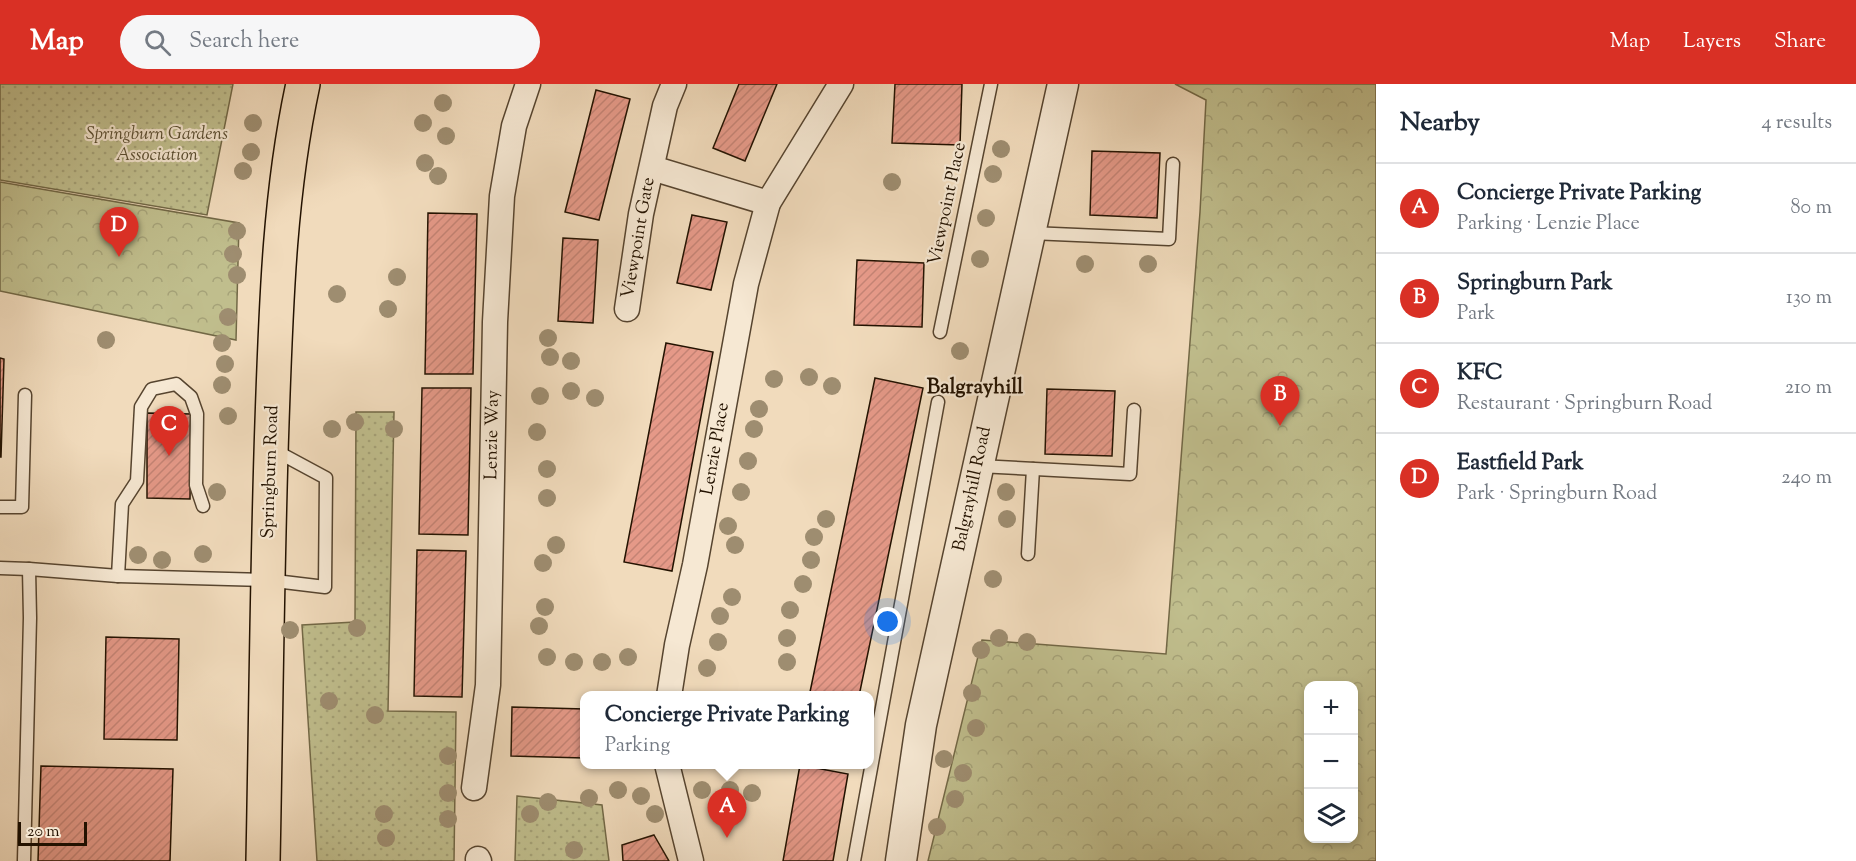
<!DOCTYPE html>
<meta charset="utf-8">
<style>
:root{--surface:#fff;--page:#f6f6f7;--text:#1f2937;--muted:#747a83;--line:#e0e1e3;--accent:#d93025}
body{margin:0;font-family:"Sorts Mill Goudy",serif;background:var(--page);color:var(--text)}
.controls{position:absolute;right:18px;bottom:18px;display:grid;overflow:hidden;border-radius:12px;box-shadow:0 3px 9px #0003}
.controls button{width:54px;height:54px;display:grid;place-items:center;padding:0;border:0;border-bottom:2px solid var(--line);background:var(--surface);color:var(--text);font:30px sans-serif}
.scale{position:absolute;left:18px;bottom:15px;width:69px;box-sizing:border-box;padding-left:6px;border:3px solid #231200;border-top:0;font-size:16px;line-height:21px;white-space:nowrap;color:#231200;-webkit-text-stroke:4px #f6e8d3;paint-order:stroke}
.you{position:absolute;left:888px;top:538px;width:21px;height:21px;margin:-15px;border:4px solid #fff;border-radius:50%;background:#1a73e8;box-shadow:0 0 0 9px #1a73e833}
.badge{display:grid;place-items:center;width:39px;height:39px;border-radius:50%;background:var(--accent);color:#fff;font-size:20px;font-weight:700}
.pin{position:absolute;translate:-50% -50px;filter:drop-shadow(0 2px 3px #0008)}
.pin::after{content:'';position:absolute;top:32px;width:21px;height:18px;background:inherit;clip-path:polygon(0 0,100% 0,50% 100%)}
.popup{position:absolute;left:580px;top:607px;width:294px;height:78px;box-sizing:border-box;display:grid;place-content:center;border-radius:12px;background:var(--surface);filter:drop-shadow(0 2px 4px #0005);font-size:20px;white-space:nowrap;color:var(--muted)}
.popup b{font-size:22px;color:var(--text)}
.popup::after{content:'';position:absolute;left:50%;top:100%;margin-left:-12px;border:12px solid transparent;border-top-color:var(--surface)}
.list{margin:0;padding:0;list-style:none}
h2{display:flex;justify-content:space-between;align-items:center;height:78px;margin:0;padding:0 24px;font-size:26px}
h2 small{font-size:20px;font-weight:400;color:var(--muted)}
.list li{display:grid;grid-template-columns:39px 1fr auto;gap:18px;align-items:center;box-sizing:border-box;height:90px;padding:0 24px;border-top:2px solid var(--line)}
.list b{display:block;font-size:22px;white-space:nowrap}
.list p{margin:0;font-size:20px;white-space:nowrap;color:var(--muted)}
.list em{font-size:20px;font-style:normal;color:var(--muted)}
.icon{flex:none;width:33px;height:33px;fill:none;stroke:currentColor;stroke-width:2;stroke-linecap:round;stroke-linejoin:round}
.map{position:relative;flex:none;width:1376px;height:777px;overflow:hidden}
header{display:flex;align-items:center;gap:36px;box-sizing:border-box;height:84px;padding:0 30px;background:var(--accent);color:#fff}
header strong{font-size:28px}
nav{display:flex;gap:33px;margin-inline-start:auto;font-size:21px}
.search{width:420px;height:54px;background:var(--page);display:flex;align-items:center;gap:15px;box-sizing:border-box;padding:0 21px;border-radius:33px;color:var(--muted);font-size:22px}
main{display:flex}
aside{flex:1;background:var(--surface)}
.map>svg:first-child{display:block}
.grass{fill:url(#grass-dots);stroke:#726846;stroke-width:1.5}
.park{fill:url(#park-crowns);stroke:#726846;stroke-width:1.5;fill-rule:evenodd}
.building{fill:url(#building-hatch);stroke:#231200;stroke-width:1.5}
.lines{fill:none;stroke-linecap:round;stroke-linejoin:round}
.service-casing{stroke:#56442f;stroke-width:15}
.minor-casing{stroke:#56442f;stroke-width:27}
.tertiary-casing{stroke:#56442f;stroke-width:33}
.primary-casing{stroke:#231200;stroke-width:36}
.service{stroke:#f6e8d3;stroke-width:12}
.minor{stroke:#f6e8d3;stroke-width:24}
.tertiary{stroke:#f6e8d3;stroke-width:30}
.primary{stroke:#f1dbbc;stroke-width:33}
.tree{fill:#9e8d70}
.labels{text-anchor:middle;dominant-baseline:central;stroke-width:4.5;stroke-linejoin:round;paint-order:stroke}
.park-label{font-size:18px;font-style:italic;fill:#5a4e31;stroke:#f6e8d3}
.street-label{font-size:18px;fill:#231200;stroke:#f6e8d3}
.quarter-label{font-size:21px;font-weight:bold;fill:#231200;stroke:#f6e8d3}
</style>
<header>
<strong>Map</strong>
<div class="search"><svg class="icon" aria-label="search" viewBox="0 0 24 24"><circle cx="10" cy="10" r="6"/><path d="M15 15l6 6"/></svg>Search here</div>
<nav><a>Map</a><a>Layers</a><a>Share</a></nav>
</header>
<main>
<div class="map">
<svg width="1376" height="777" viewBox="0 0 1376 777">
<defs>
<pattern id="grass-dots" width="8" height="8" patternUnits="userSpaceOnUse" patternTransform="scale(1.5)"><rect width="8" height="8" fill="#c0be8d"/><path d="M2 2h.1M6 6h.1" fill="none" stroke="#a5a278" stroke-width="1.8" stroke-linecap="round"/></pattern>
<pattern id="park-crowns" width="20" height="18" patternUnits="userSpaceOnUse" patternTransform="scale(1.5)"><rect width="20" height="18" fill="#c0be8d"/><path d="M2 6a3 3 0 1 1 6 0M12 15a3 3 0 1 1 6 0" fill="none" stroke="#a5a278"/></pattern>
<pattern id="building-hatch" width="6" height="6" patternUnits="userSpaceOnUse" patternTransform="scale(1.5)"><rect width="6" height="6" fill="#e59988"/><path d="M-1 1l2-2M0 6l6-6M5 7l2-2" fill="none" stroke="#c48374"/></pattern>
</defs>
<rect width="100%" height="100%" fill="#f1dbbc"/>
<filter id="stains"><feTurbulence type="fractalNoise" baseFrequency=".00333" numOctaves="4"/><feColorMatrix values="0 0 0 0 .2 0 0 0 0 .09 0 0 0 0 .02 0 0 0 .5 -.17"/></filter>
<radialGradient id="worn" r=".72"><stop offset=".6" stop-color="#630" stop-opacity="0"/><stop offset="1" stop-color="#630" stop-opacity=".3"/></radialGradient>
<g class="grass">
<path d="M0 0H233L207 131 0 96Z"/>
<path d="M356 328H394L388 627 456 628 454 777H317L302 541 355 538Z"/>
<path d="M517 712 602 721 609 777H515Z"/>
</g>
<g class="park">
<path d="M1175 0H1376V777H928L982 556 1166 570 1200 128 1206 16ZM1308 602H1354V754H1308Z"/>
<path d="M0 98 239 139 236 256 0 207Z"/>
</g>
<g class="building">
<path d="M739 0H777L745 77 713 64Z"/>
<path d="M895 0H962L960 61 892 59Z"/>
<path d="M596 6 630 15 599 136 565 128Z"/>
<path d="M1092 67 1160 69 1157 134 1090 131Z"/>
<path d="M428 129 477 130 473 290H425Z"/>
<path d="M692 131 727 138 711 206 677 199Z"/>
<path d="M563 154 598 156 593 239 558 237Z"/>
<path d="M857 176 924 179 922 243 854 241Z"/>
<path d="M666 259 713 268 672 487 624 478Z"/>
<path d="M0 274 4 275 1 373H0Z"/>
<path d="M875 294 923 304 859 612H829L810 608Z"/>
<path d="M422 304H471L468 451 419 450Z"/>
<path d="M1047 305 1115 307 1112 372 1045 370Z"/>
<path d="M147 329 191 330 190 415 147 414Z"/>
<path d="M417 466 466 467 462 613 414 612Z"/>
<path d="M106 553 179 555 177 656 104 655Z"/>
<path d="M512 623 584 625V674L511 672Z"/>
<path d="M800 681 848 690 833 777H783Z"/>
<path d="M41 682 173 685 170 777H38Z"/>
<path d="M654 751 669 777H623L622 761Z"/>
</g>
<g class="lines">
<g class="service-casing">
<g id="service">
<path d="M1031 149 1169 155 1173 80"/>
<path d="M940 248 991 0"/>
<path d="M979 382 1130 390 1134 326"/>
<path d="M0 423H22L25 311"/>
<path d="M1028 470 1033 385"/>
<path d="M0 484 29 485 118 492 267 496 325 503 326 394 274 366"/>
<path d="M118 492 122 420 137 397 141 323 152 305 176 300 191 313 197 330 196 401 203 422"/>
<path d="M24 777 30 534 29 485"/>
<path d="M854 777 938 318"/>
</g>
</g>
<g class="minor-casing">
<g id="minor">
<path d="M652 84 768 119"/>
<path d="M627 225 641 130 665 22 674 0"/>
<path d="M669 612 677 561 695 481 746 200 768 119 841 0"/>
<path d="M667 680 691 777"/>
<path d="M474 704 488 601 495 238 502 112 514 42 528 0"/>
<path d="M478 775 479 777"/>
</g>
</g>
<g class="tertiary-casing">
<path id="tertiary" d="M901 777 921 641 1063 0"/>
</g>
<g class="primary-casing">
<path id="primary" d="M263 777C266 631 267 484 272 338 276 224 279 111 303 0"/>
</g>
<use href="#service" class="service"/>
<use href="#minor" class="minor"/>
<use href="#tertiary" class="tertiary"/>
<use href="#primary" class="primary"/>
</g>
<g class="tree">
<circle cx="443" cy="19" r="9"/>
<circle cx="253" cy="39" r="9"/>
<circle cx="423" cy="39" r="9"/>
<circle cx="446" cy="52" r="9"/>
<circle cx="1001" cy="65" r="9"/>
<circle cx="251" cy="68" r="9"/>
<circle cx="425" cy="79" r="9"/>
<circle cx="243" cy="87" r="9"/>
<circle cx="993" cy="90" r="9"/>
<circle cx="438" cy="92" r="9"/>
<circle cx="892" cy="98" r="9"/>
<circle cx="986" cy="134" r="9"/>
<circle cx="237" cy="147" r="9"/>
<circle cx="233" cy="170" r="9"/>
<circle cx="980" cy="175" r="9"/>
<circle cx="1085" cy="180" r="9"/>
<circle cx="1148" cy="180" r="9"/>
<circle cx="237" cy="191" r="9"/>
<circle cx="397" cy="193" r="9"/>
<circle cx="337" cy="210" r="9"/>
<circle cx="388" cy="225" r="9"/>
<circle cx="228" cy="233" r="9"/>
<circle cx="548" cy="254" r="9"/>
<circle cx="106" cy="256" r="9"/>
<circle cx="222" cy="259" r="9"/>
<circle cx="960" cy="267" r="9"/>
<circle cx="550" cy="273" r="9"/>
<circle cx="571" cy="277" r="9"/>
<circle cx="225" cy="280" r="9"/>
<circle cx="809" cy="293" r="9"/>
<circle cx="774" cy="295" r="9"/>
<circle cx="222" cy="301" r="9"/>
<circle cx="832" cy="302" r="9"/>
<circle cx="571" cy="307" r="9"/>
<circle cx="540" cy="312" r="9"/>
<circle cx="595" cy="314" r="9"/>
<circle cx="759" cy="325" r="9"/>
<circle cx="228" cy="332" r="9"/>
<circle cx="355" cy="338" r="9"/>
<circle cx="332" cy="345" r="9"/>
<circle cx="394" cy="345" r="9"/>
<circle cx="754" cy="345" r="9"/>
<circle cx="537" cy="348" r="9"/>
<circle cx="748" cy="377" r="9"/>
<circle cx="547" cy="385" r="9"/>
<circle cx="217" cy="408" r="9"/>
<circle cx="741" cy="408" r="9"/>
<circle cx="1006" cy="408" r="9"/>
<circle cx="547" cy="414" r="9"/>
<circle cx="826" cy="435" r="9"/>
<circle cx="1007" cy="435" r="9"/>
<circle cx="728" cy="442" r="9"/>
<circle cx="814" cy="453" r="9"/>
<circle cx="556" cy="461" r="9"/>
<circle cx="735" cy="461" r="9"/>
<circle cx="203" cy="470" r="9"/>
<circle cx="138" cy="471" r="9"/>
<circle cx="162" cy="476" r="9"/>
<circle cx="811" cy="476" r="9"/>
<circle cx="543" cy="479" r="9"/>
<circle cx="993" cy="495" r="9"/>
<circle cx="803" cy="500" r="9"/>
<circle cx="732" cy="513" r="9"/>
<circle cx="545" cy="523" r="9"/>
<circle cx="790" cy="526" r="9"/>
<circle cx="720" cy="532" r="9"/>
<circle cx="539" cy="542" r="9"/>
<circle cx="357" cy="544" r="9"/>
<circle cx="290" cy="546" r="9"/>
<circle cx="787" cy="554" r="9"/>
<circle cx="999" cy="554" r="9"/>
<circle cx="718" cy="558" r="9"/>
<circle cx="1027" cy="558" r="9"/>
<circle cx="981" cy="566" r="9"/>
<circle cx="547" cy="573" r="9"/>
<circle cx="628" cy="573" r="9"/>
<circle cx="574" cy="578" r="9"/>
<circle cx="602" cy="578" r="9"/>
<circle cx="787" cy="578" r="9"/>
<circle cx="707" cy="584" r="9"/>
<circle cx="972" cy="609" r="9"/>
<circle cx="329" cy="617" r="9"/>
<circle cx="375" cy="631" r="9"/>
<circle cx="976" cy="644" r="9"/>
<circle cx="448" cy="672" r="9"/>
<circle cx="944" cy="675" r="9"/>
<circle cx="963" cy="689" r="9"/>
<circle cx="618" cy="706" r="9"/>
<circle cx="702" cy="706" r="9"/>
<circle cx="730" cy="706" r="9"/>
<circle cx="448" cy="709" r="9"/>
<circle cx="752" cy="709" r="9"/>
<circle cx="641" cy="712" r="9"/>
<circle cx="589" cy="714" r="9"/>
<circle cx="955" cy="715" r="9"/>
<circle cx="548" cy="718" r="9"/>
<circle cx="384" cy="730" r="9"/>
<circle cx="530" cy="730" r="9"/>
<circle cx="655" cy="730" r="9"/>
<circle cx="448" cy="735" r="9"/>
<circle cx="937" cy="743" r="9"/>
<circle cx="386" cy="754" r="9"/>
<circle cx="574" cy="766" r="9"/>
</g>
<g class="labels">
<g class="park-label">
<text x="157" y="51">Springburn Gardens<tspan x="157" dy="21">Association</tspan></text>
</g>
<g class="street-label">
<text transform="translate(948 120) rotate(-78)">Viewpoint Place</text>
<text transform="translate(639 154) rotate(-80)">Viewpoint Gate</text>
<text transform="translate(493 351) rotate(-89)">Lenzie Way</text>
<text transform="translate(716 365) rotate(-80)">Lenzie Place</text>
<text transform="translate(271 388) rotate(-88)">Springburn Road</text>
<text transform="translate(973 405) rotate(-78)">Balgrayhill Road</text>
</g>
<g class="quarter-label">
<text x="975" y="304">Balgrayhill</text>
</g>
</g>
<rect width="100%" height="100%" filter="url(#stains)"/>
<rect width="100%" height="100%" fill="url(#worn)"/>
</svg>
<div class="controls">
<button>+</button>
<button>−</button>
<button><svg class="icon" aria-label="layers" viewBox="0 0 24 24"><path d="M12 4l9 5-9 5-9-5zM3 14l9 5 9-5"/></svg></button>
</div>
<div class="scale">20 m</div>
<div class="you"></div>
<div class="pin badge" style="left:727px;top:754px">A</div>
<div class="popup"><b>Concierge Private Parking</b>Parking</div>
<div class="pin badge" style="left:1280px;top:342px">B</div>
<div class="pin badge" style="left:169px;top:372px">C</div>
<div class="pin badge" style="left:119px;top:173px">D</div>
</div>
<aside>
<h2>Nearby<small>4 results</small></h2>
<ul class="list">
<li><span class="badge">A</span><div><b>Concierge Private Parking</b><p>Parking · Lenzie Place</p></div><em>80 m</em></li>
<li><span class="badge">B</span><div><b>Springburn Park</b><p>Park</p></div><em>130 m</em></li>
<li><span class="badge">C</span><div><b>KFC</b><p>Restaurant · Springburn Road</p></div><em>210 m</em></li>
<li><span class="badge">D</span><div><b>Eastfield Park</b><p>Park · Springburn Road</p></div><em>240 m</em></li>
</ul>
</aside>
</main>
